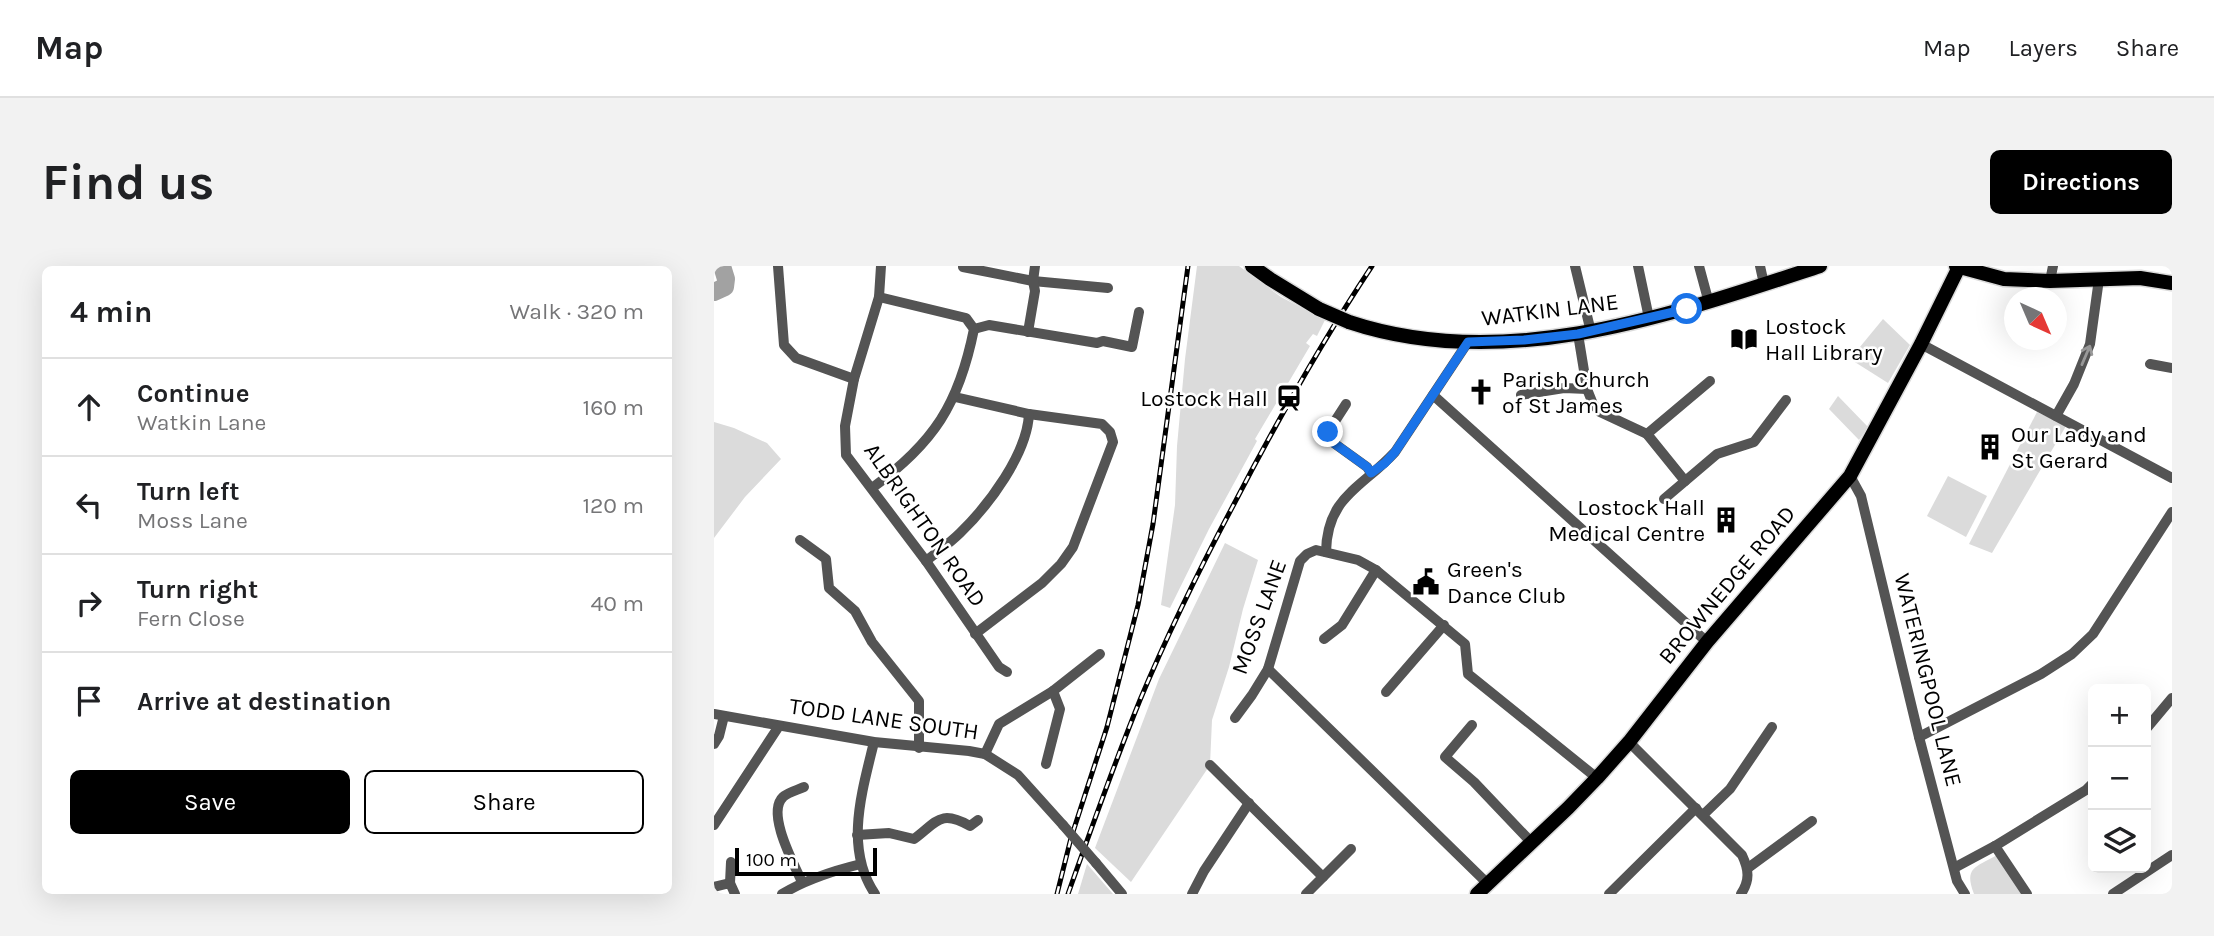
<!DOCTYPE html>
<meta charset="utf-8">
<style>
:root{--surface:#fff;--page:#f2f2f2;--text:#202124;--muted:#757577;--line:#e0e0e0;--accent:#000}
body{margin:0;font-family:Karla,sans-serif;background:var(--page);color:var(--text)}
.controls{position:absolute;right:21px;bottom:21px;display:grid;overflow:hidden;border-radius:10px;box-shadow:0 7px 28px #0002}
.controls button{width:63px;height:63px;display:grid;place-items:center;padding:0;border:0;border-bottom:2px solid var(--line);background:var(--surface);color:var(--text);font:35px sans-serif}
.compass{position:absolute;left:1290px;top:21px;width:63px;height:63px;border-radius:50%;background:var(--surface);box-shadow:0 7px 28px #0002;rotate:136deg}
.scale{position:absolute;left:21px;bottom:18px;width:142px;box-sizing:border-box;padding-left:7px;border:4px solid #000;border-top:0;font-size:19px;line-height:24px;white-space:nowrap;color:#000;-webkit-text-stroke:5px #fff;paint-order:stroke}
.stop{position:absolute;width:21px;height:21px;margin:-16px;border:5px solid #1a73e8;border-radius:50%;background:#fff}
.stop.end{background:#1a73e8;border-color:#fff;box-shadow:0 2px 7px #0008}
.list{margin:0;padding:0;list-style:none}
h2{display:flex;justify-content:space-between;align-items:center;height:91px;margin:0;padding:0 28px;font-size:30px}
h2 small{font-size:23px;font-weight:400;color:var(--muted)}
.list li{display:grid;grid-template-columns:46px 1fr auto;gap:21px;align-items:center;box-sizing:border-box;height:98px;padding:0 28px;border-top:2px solid var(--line)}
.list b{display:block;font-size:26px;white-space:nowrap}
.list p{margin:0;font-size:23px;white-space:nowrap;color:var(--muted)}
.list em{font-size:23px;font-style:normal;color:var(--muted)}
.actions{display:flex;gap:14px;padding:21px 28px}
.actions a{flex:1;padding:16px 0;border:2px solid var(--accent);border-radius:10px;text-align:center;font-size:24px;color:var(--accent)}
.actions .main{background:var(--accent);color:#fff}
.icon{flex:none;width:38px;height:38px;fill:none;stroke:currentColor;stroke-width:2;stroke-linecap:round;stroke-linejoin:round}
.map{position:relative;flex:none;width:1458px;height:628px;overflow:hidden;border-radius:10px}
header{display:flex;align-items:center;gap:42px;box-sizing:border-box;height:98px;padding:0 35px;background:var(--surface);border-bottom:2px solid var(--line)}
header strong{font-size:33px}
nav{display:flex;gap:38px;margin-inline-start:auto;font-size:24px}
.intro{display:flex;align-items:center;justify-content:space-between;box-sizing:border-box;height:168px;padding:0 42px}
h1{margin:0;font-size:49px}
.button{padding:18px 32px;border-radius:10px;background:var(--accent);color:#fff;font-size:24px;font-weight:700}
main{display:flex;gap:42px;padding:0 42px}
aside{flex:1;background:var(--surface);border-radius:10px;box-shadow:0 7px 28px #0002}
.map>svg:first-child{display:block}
.green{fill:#dbdbdb}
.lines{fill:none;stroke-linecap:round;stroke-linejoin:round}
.river{stroke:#a2a2a2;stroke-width:18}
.major-casing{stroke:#dbdbdb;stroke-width:17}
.minor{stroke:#545454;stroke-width:10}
.major{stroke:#000;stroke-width:14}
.rail-casing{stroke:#000;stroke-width:5}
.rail{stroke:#fff;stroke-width:2.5;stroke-dasharray:8;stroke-linecap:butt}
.major-bridge-casing{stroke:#dbdbdb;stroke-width:17;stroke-linecap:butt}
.minor-bridge{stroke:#545454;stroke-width:10}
.major-bridge{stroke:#000;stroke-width:14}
.oneway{stroke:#989898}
.route{stroke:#1a73e8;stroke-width:9}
.labels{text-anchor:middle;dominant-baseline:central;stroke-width:5;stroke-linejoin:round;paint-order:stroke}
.street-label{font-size:23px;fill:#000;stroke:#fff}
.poi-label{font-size:23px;fill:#000;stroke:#fff;text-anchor:start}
</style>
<header>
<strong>Map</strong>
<nav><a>Map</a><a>Layers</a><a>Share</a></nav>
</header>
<div class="intro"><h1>Find us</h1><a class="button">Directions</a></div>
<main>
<aside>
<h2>4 min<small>Walk · 320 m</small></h2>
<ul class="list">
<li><svg class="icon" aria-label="ahead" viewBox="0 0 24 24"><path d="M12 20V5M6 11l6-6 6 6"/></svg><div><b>Continue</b><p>Watkin Lane</p></div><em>160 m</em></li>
<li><svg class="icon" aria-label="left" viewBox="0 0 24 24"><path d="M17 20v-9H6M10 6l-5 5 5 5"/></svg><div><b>Turn left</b><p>Moss Lane</p></div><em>120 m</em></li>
<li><svg class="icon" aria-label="right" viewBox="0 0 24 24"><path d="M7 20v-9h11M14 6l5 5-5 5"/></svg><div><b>Turn right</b><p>Fern Close</p></div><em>40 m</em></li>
<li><svg class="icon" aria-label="arrive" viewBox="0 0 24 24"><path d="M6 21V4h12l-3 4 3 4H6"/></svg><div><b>Arrive at destination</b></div></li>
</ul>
<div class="actions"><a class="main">Save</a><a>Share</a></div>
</aside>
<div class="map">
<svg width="1458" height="628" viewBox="0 0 1458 628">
<rect width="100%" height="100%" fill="#fff"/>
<g class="green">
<path d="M483 0H525L567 31 611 54 603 70 599 68 592 77 596 80 541 173 543 175 495 263 456 342 447 339 461 239 463 180 471 93Z"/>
<path d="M1169 53 1196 79 1174 117 1136 93Z"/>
<path d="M1124 130 1154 161 1145 174 1115 143Z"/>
<path d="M1323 146 1352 160 1278 287 1255 278Z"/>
<path d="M0 156 20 162 53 177 67 193 31 231 0 272Z"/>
<path d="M1234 210 1273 230 1252 271 1213 250Z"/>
<path d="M511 277 544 294 529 343 515 401 498 454 496 499 417 616 381 582 445 413Z"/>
<path d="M1283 589 1308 628H1260C1250 601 1261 602 1283 589Z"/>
<path d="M373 598 399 628H364Z"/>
</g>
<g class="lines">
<path class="river" d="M0 26 11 21 12 13 8 0"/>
<g class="major-casing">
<g id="major">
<path d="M538 0 556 13 605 43"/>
<path d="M1242 0 1290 13 1336 15 1426 12 1458 17"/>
<path d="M635 56C791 108 957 49 1106 0"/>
<path d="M763 628 854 542 883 512 915 476 993 376 1136 210 1207 78 1245 1"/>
</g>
</g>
<g class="minor">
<path d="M64 0 70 79 82 92 140 113"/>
<path d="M167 0 165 31 140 113 131 160 132 189 212 295 285 401 293 406"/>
<path d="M861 0 877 66"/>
<path d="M924 0 935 52"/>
<path d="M985 0 995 37"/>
<path d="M1046 0 1050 18"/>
<path d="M249 1 319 15 394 22"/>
<path d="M1336 15 1339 0"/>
<path d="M260 63 275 59 383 77 389 75 418 81 425 46"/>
<path d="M314 66 321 25 319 15 321 0"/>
<path d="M864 68 873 123 879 138 886 146 933 168 971 215"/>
<path d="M1207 78 1458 212"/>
<path d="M1436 98 1458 102"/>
<path d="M719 129 993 376"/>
<path d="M807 129 850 122 873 123"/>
<path d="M241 131 315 148 388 158 396 166 399 176 359 281 347 298 328 317 261 368"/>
<path d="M632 138 614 166 617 175 653 201 657 207"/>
<path d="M1342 150 1360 118 1376 78 1385 13"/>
<path d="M933 168 996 115"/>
<path d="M1136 210 1147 230 1205 471 1243 615 1251 628"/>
<path d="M158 222C220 177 245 138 260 63L252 52 165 31"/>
<path d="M950 233 1003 188 1040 176 1072 134"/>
<path d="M86 274 112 293 115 322 141 345 158 376 205 435V482"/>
<path d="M612 286C613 230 648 222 681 186L754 76"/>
<path d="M212 295C223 286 236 277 246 267 275 239 313 188 315 148"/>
<path d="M610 373 628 359 662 304"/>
<path d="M554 403 774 618"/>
<path d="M672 426 730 359"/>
<path d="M0 448 160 476 255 485 271 488 304 509 349 559"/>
<path d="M521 452 538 429 554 403 586 295 593 288 602 284 644 294 662 304 751 378 754 408 883 512"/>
<path d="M758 459 731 491 760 516 818 577"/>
<path d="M1432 463 1458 432"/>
<path d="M1205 471 1327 408 1358 388 1379 368 1458 246"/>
<path d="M160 476C148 526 130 582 161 628"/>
<path d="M915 476 1028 589C1035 604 1036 614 1027 628"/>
<path d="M0 478 5 470 10 450"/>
<path d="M271 488 285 458 339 425 386 388"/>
<path d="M332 498 346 443 339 425"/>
<path d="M496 499 609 611 592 628"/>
<path d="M989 549 1016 523 1058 461"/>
<path d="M0 559 65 460"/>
<path d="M143 569 175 567 200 573C223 556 226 543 256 560L264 554"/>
<path d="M1281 580 1313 628"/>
<path d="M382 597 408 628"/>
<path d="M1034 602 1098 555"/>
<path d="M1240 602 1281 580 1372 524 1379 517"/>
<path d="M609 611 637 583"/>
<path d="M88 616C80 598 52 547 69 531 74 526 84 524 90 521"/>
<path d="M16 617 17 596"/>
<path d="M0 621 16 617 21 628"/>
<path d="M68 628C93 613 118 605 147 598"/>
<path d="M478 628 490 605 535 537"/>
<path d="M895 628 982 542"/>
<path d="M1399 628 1458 589"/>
</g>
<use href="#major" class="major"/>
<g class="rail-casing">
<g id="rail">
<path d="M343 628 357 572 393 461 424 339 439 258 474 0"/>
<path d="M354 628C377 563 400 498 426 434 454 367 486 302 520 238 562 157 607 77 658 0"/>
</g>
</g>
<use href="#rail" class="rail"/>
<g class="major-bridge-casing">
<path id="major-bridge" d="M605 43 635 56"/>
</g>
<path class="minor-bridge" d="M349 559 382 597"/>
<use href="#major-bridge" class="major-bridge"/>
</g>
<defs><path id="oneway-shaft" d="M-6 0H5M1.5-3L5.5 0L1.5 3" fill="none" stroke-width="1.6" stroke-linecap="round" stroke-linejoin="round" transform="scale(1.75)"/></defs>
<use class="oneway" href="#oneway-shaft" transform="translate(1372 89) rotate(-67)"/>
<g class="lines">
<path class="route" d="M614 166 617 175 653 201 657 207 671 197 681 186 754 76 810 74 864 68 973 43"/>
</g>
<defs>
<g id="library-bare" transform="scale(2.1)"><path d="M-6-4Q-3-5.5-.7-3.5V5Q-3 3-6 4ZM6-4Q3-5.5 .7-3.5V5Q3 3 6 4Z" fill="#000" stroke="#fff" stroke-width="2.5" paint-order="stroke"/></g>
<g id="church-bare" transform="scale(2.1)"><path d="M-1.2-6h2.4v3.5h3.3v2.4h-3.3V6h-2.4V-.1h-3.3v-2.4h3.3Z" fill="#000" stroke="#fff" stroke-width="2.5" paint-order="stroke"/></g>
<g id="station-bare" transform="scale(2.1)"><path d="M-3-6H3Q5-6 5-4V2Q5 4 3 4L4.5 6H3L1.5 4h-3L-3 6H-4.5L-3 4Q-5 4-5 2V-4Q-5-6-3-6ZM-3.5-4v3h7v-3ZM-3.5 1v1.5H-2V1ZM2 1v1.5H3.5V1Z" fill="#000" stroke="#fff" stroke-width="2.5" paint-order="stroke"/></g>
<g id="building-bare" transform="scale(2.1)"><path d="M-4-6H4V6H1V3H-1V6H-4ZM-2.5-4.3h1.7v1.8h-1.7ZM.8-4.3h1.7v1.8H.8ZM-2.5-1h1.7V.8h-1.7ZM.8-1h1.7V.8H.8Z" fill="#000" stroke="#fff" stroke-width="2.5" paint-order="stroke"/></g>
<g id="civic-bare" transform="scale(2.1)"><path d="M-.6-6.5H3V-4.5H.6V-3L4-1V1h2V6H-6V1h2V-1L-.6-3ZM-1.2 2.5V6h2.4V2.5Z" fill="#000" stroke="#fff" stroke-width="2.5" paint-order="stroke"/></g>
</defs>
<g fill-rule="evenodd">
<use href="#library-bare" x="1030" y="73"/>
<use href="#church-bare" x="767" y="126"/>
<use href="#station-bare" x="575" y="132"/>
<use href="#building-bare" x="1276" y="181"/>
<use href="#building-bare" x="1012" y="254"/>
<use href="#civic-bare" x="712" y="316"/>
</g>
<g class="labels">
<g class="street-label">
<text transform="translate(836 44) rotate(-7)">WATKIN LANE</text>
<text transform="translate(211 259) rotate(55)">ALBRIGHTON ROAD</text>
<text transform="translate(1013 319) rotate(-50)">BROWNEDGE ROAD</text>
<text transform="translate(545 351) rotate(-70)">MOSS LANE</text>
<text transform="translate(1214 414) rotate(76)">WATERINGPOOL LANE</text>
<text transform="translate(170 453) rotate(8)">TODD LANE SOUTH</text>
</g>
<g class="poi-label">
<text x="1051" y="60">Lostock<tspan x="1051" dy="26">Hall Library</tspan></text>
<text x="788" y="113">Parish Church<tspan x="788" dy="26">of St James</tspan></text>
<text x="554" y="132" text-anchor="end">Lostock Hall</text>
<text x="1297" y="168">Our Lady and<tspan x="1297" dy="26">St Gerard</tspan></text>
<text x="991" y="241" text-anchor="end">Lostock Hall<tspan x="991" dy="26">Medical Centre</tspan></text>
<text x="733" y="303">Green's<tspan x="733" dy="26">Dance Club</tspan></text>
</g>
</g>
</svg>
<div class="controls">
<button>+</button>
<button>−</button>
<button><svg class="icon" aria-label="layers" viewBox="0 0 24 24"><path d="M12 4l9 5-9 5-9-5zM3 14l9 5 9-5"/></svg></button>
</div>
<svg class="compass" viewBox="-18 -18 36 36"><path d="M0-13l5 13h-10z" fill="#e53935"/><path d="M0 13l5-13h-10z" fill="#757577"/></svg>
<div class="scale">100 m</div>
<div class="stop" style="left:973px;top:43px"></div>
<div class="stop end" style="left:614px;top:166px"></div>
</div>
</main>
